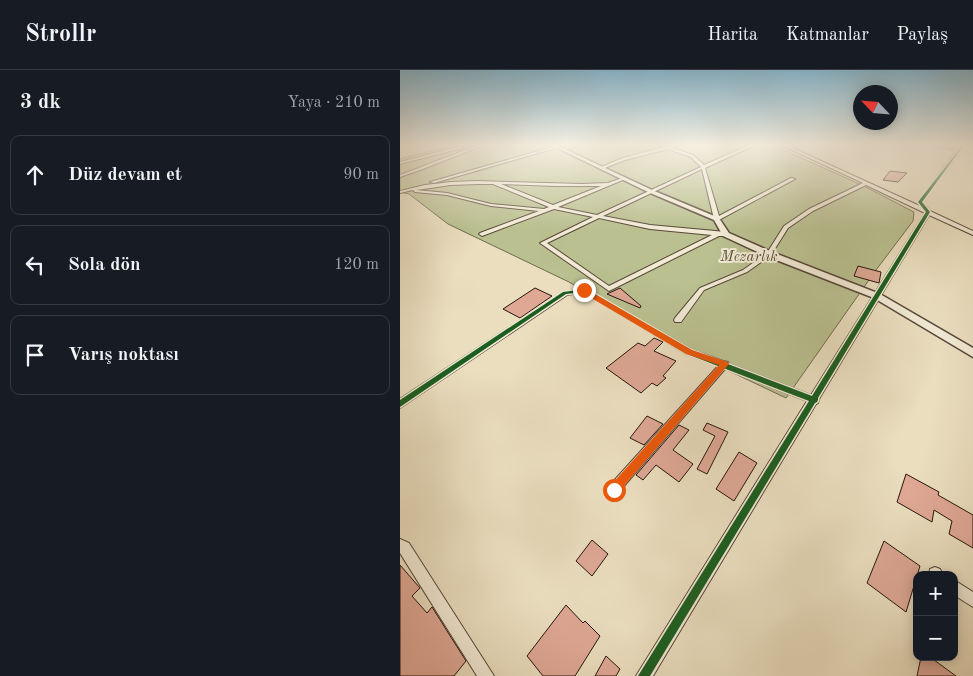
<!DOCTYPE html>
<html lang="tr">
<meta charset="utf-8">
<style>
:root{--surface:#171b24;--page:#20242c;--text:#f1f3f6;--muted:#9ea1a6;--line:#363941}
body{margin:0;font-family:"Old Standard TT",serif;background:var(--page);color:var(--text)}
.controls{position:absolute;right:15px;bottom:15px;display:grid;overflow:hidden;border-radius:10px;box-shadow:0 2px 12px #0003}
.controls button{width:45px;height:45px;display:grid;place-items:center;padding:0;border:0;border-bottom:1px solid var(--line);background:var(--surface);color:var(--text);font:25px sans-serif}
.compass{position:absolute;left:453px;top:15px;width:45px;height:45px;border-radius:50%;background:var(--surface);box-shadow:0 2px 12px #0003;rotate:296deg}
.stop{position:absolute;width:15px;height:15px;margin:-11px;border:4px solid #ea580c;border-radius:50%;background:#fff}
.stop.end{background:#ea580c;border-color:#fff;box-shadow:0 1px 5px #0008}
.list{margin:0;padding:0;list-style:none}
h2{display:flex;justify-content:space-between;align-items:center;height:65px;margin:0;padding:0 20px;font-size:21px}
h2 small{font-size:16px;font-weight:400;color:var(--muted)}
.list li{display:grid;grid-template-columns:32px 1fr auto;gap:15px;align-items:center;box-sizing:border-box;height:80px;margin:0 10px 10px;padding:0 10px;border:1px solid var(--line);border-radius:10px}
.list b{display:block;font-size:19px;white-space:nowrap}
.list em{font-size:16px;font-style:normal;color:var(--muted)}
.icon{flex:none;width:28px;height:28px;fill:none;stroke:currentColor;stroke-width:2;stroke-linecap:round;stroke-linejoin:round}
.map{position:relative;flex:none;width:573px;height:606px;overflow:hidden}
header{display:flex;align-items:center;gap:30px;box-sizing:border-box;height:70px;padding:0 25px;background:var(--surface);border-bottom:1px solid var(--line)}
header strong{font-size:24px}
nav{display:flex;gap:28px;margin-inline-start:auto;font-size:18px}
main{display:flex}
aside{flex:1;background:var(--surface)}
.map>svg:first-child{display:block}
.green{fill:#bac090;stroke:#716a4e}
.building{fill:#dea895;stroke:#28150d}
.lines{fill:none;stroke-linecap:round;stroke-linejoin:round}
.minor-casing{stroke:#58473a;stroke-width:2}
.tertiary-casing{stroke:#58473a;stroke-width:3}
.minor{fill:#f1ead5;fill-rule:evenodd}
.tertiary{fill:#f1ead5;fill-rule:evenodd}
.cycleway-casing{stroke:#f1ead5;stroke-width:3}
.cycleway{fill:#1b5e20;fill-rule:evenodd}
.route{fill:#ea580c}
.labels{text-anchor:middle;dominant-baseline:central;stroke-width:4;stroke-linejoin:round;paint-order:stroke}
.far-park-label{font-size:15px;font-style:italic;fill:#5b513b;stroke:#f1ead5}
</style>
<header>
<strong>Strollr</strong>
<nav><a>Harita</a><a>Katmanlar</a><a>Paylaş</a></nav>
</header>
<main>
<aside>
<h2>3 dk<small>Yaya · 210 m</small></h2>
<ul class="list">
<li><svg class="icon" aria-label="ahead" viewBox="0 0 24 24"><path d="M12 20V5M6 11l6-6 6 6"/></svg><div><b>Düz devam et</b></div><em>90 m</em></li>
<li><svg class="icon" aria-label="left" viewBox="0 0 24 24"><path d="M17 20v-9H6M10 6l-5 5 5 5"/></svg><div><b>Sola dön</b></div><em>120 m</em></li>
<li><svg class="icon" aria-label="arrive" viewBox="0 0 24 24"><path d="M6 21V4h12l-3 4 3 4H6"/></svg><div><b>Varış noktası</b></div></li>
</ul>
</aside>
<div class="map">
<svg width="573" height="606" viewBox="0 0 573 606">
<rect width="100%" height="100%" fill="#eadebf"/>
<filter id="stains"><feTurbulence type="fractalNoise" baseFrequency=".004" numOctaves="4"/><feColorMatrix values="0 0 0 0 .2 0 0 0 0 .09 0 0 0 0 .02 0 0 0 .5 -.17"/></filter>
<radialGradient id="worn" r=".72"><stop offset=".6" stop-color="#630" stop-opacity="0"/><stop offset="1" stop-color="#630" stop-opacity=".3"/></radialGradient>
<path class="green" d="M57 74H370L464 116 514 142 513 151 476 200 386 328 289 282 169 212 48 154 9 124 0 122V89Z"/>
<g class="building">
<path d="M490 101 507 103 498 112 483 110Z"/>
<path d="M458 196 481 202 479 213 454 206Z"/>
<path d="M135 218 152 226 120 248 103 239Z"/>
<path d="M220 218 241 236 240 238 207 224Z"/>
<path d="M254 268 263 272 254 281 276 291 263 306 266 308 257 316 252 313 241 323 206 298 238 273 245 276Z"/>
<path d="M247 346 263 354 244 375 230 368Z"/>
<path d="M307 353 328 362 307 404 297 399 315 366 303 360Z"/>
<path d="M279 355 289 360 273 380 293 394 279 412 256 395 243 410 236 405Z"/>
<path d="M339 382 357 393 334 431 316 419Z"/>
<path d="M506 404 539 422 538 425 573 445V478L549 464 552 451 534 440 532 452 497 432Z"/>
<path d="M192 470 208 484 192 506 176 491Z"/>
<path d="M484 471 520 496 506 542 467 513Z"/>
<path d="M0 495 20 518 12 526 27 543 32 537 66 591 54 606H0Z"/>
<path d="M166 535 183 553 185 551 200 566 175 606H143L127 586Z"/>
<path d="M206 586 220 599 216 606H195Z"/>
<path d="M521 587H530L556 606H517Z"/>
</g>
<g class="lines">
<g class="minor-casing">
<g id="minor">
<path d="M81 74H86L23 99 0 107V105Z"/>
<path d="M181 74H187L164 80 162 79Z"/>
<path d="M256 74 268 76 283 74 272 78 293 85 304 95 352 74H357L305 98 319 146 391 108 395 109 317 151 314 149 302 99 203 146 250 155 326 162 329 164 326 166H319L209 221 140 173 193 147 154 139 82 166 79 164 80 163 139 141 91 136 47 125 15 122 13 120 0 123V121L25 115 51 112 77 111 182 114 208 113 225 107V109L158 137 197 145 301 97 291 87 268 79 225 90 202 99 199 98 223 88 264 77ZM77 114H93L149 137 144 139 91 134 47 123 16 120 51 115ZM101 114 156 116H201L153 135ZM199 148 250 159 312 165 209 216 147 173Z"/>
<path d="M379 74H384L522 137 518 132 556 81 529 74H535L558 80 562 74H566L522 132 530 141 573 161V165L529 145 419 329 418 333 416 334 253 606H236L407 331 325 299 218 423 214 425 210 423 208 419 210 415 318 296 286 284 183 222 167 225 0 338V329L163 222 186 219 292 280 323 291 328 292 329 294 411 325 525 143 466 115 413 141 388 158 371 185 347 202 304 220 281 252H275L274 250 275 248 300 218 343 200 367 183 384 156 409 139 463 113Z"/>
<path d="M61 76 62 78 0 94V92Z"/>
<path d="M156 76 159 77 34 113 30 112Z"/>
<path d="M0 469 9 473 94 606H77L0 483Z"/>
<path d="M535 497 540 499 543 505H529L530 499Z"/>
<path d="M554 510 573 522V537L554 525Z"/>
</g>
</g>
<g class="tertiary-casing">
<path id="tertiary" d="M149 74H154L252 120 319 148 329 163 372 182 480 224 573 278V287L474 228 366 186 323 166 314 150 248 122Z"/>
</g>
<use href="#minor" class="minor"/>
<use href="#tertiary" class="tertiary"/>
<g class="cycleway-casing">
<path id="cycleway" d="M563 74H565L522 132 530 142 418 328V330L417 332 415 333 250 606H238L409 331 287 284 183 222 166 224 0 337V330L163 222 186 219 291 280 412 326 526 142 518 132Z"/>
</g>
<use href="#cycleway" class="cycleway"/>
</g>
<linearGradient id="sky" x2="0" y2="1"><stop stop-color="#88b8d0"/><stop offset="0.47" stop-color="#f6f0e2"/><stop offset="1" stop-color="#f6f0e2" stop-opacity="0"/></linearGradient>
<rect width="573" height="159" fill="url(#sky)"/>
<path class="route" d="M181 219H186L292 280 328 292 329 294 218 423 214 425 210 423 209 420 210 416 319 295 286 284 181 222Z"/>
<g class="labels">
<g class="far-park-label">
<text x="349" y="187">Mezarlık</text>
</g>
</g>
<rect width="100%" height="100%" filter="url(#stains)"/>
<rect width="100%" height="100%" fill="url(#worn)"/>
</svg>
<div class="controls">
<button>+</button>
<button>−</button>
</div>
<svg class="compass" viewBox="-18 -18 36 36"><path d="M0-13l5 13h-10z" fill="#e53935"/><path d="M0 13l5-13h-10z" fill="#9ea1a6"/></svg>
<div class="stop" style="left:214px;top:420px"></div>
<div class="stop end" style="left:184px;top:220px"></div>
</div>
</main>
